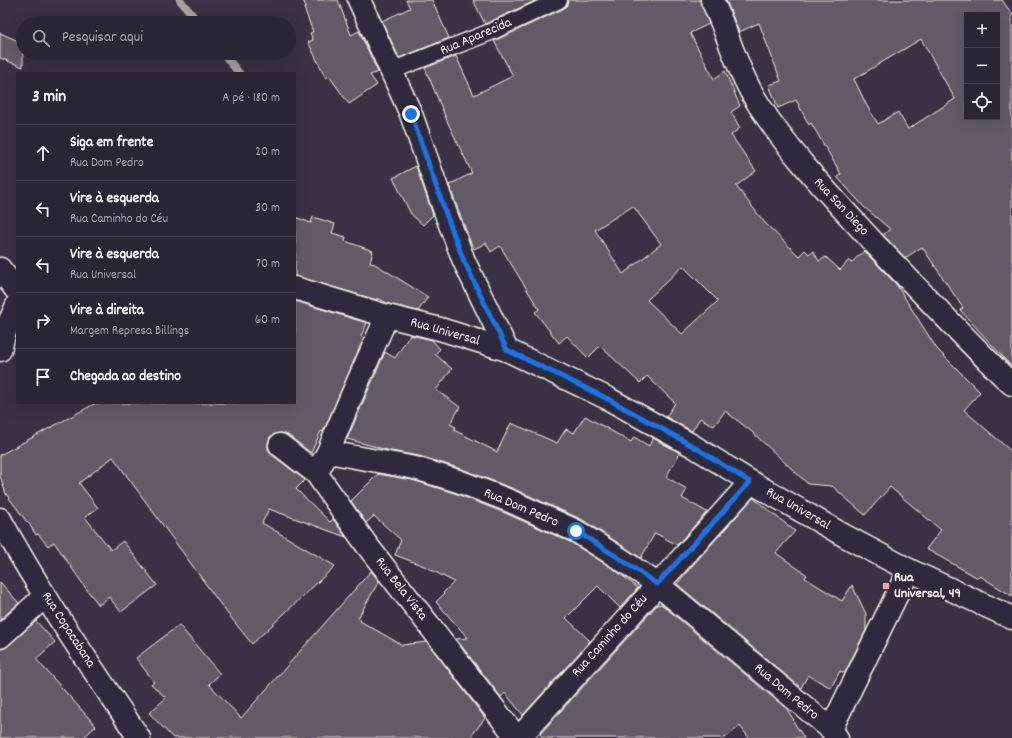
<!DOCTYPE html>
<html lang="pt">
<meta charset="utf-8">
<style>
:root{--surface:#292633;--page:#312e3b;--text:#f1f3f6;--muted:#a5a5ac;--line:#45434e}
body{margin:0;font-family:Dekko,sans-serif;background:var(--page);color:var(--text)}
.controls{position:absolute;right:12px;top:12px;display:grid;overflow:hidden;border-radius:0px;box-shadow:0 4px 16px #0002}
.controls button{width:36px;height:36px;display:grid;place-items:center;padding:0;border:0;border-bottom:1px solid var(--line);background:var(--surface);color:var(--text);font:20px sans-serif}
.stop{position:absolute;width:12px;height:12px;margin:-9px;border:3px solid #1a73e8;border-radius:50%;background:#fff}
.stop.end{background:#1a73e8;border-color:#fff;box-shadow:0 1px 4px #0008}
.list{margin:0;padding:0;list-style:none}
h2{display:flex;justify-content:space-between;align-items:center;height:52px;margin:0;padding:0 16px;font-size:17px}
h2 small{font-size:13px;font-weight:400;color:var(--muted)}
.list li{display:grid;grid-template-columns:26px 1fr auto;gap:12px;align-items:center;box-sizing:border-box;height:56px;padding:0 16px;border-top:1px solid var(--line)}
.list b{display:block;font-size:15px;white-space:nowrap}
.list p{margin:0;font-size:13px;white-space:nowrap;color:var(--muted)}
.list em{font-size:13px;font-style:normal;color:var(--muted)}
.icon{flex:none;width:22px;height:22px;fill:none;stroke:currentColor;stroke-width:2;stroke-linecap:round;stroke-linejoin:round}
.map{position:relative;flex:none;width:1012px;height:738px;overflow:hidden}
.search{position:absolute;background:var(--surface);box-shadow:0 4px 16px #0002;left:16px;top:16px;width:280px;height:44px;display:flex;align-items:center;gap:10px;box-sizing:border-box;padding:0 14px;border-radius:22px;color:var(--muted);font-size:15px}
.panel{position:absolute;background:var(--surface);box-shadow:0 4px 16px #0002;left:16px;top:72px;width:280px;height:332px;border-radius:0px}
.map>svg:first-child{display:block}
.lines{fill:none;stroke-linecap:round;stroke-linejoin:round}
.stream{stroke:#a6a2a4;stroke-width:8}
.building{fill:#5f5c67;stroke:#f4f1e8;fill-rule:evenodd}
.service-casing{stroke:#f4f1e8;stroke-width:19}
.minor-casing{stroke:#f4f1e8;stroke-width:25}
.service{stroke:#2f2a3d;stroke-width:16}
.minor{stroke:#2f2a3d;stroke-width:22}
.route{stroke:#1a73e8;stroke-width:5}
.poi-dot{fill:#ff9aa2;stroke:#2f2a3d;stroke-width:1.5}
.labels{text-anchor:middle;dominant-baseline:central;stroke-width:4;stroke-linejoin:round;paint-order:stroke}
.street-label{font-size:14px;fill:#f4f1e8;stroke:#2f2a3d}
.poi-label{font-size:14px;font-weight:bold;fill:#f4f1e8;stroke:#2f2a3d;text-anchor:start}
</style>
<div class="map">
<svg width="1012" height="738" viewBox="0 0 1012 738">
<rect width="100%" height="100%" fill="#373244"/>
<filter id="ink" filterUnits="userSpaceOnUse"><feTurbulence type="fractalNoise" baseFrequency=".025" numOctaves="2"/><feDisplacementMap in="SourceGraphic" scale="8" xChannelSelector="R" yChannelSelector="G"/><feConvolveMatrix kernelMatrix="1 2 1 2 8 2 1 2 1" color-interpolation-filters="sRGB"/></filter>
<g filter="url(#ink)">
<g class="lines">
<g class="stream">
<path d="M180 0 199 23"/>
<path d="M223 53 239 73"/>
</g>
</g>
<g class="building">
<path d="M303 0H338L351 35 359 31 378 72 370 75 377 85 349 104 329 76 326 78 308 42 313 40 310 33 313 32 304 8 306 7Z"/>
<path d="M406 0H432L449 38 399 58 382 21 410 8Z"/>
<path d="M473 0H537L485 24Z"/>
<path d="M568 0H700L709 24 690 33 714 79 725 71 740 106 731 112 740 128 731 135 756 171 736 186 765 223 799 256 805 250 809 254 813 251 819 261 826 257 840 270 849 260 851 263 864 251 896 284 937 349 980 392 964 410 1012 452V596L980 576 978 578 926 549 941 530 890 487 865 515 832 486 808 484 751 431 725 411 714 426 700 418 692 431 666 417 675 403 647 376 640 383 600 346 588 358 567 336 559 343 535 312 539 309 500 246 491 252 486 243 474 249 470 241 449 185 472 173 448 123 425 68 456 56 474 95 513 76 494 41 563 9 567 5ZM633 206 661 244 623 274 595 230ZM683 266 718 301 682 334 647 300Z"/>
<path d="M726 0H1002L1012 14V367L960 310 963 308 922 247 905 258 883 235 890 229 864 207 837 177 841 174 811 123 809 125 796 100 778 108 769 85 781 81 759 23 739 32ZM967 15H997V117H967ZM921 39 955 99 908 129 898 112 878 124 866 104 854 79Z"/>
<path d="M0 33 23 43V67L0 58Z"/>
<path d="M416 166 433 215 423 225 411 214 393 178Z"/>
<path d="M295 217 311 223 313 217 335 224 332 233 346 237 345 241 373 251 370 263 375 264 428 297 418 311 389 304 377 298V300L295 276Z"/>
<path d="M295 301 367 323 361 336 364 338 323 432 321 431 311 453 288 435 282 433 275 434 270 437 268 443V449L272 455 305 480 296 489 330 522 333 519 346 537 269 509 262 523 335 566 252 644 224 609 113 457 79 483 98 508 85 517 111 550 123 541 157 585 121 612 109 597 99 605 87 590 54 542 48 546 38 534 36 535 28 522H27L6 494 0 476V455L96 403H295Z"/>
<path d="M410 335 432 340 440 349 435 354 452 369 436 390 460 407 450 424 456 427 454 430 497 452 511 423 557 443 566 429 574 433 585 416 631 442 634 437 649 446 653 438 680 453 666 477 687 489 682 498 707 512 677 545 655 533 641 558 583 520 514 489 462 469 419 456 391 451 347 439 385 352 395 358Z"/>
<path d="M378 474 412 480 454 493 505 513 570 542 615 570 638 588 620 608 598 586 566 618 590 641 523 715 505 693 501 697 456 639 468 638 436 602 444 594 443 593 454 582 424 566 395 555 401 540 374 516 366 523 351 501Z"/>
<path d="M753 498 795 531 776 553 807 575 805 578 842 601 852 585 866 614V630L845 673 840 671 831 688 808 675 801 688 677 584 692 566Z"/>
<path d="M371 571 379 581 358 618 361 619 360 621 402 645 427 642 485 718 470 738H173L149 713 166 698 151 684 154 682 136 658 179 625 220 674 209 684 241 718Z"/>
<path d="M0 582 19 603 0 620Z"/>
<path d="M658 604 660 605 661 604 788 710V711L794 720 793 721 804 738H749L740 726 725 738H543L540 734Z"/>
<path d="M36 621 55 642 36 659 96 726 83 738H0V649L8 646Z"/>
</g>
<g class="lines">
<g class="service-casing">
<path id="service" d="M391 71 493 31 559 0"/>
</g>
<g class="minor-casing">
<g id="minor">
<path d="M359 0 411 114 446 214 464 261 507 350"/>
<path d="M712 0C728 34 738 73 759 105 791 155 833 198 873 242 917 288 961 334 1006 379L1012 384"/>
<path d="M0 269 17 291"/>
<path d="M295 288 387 316 440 329 507 350 607 398 693 446 751 482 845 536 909 570 1012 618"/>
<path d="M0 350 4 334 17 305"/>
<path d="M280 445 316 473 366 544 517 738"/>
<path d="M328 452 415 468 458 481 510 501 576 531 622 560 657 584 831 729 837 738"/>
<path d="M321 465 328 452 349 402 387 316"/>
<path d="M0 519C41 595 91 666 139 738"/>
<path d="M0 637 45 596"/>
<path d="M831 729 909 570"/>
<path d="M519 738 751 482"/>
</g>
</g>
<use href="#service" class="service"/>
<use href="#minor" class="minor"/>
</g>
</g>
<g class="lines" filter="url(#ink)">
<path class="route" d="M411 114 446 214 464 261 507 350 606 398 693 446 750 482 657 584 622 560 576 531"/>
</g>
<rect class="poi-dot" x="882" y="582" width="8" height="8" rx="2"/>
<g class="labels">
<g class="street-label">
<text transform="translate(476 37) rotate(-23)">Rua Aparecida</text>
<text transform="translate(841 207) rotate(47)">Rua San Diego</text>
<text transform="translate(445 332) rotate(16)">Rua Universal</text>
<text transform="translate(521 508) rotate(23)">Rua Dom Pedro</text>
<text transform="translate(798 509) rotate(30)">Rua Universal</text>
<text transform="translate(401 589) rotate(52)">Rua Bela Vista</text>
<text transform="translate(68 630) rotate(57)">Rua Copacabana</text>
<text transform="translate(610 636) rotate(-48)">Rua Caminho do Céu</text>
<text transform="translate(786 692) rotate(40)">Rua Dom Pedro</text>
</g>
<g class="poi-label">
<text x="894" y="578">Rua<tspan x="894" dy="16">Universal, 49</tspan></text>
</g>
</g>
</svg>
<div class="controls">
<button>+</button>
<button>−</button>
<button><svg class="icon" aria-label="locate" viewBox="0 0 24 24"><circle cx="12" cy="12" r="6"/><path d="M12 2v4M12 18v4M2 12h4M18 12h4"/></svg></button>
</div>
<div class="stop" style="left:576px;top:531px"></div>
<div class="stop end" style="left:411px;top:114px"></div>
<div class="search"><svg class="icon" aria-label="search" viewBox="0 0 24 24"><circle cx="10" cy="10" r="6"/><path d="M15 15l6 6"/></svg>Pesquisar aqui</div>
<section class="panel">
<h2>3 min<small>A pé · 180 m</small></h2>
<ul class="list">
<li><svg class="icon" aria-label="ahead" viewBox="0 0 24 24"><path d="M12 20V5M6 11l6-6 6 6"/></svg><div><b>Siga em frente</b><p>Rua Dom Pedro</p></div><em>20 m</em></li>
<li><svg class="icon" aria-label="left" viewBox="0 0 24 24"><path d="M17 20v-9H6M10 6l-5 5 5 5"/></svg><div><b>Vire à esquerda</b><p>Rua Caminho do Céu</p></div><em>30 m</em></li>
<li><svg class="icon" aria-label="left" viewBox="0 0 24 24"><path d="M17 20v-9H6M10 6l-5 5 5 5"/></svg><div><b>Vire à esquerda</b><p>Rua Universal</p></div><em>70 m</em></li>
<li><svg class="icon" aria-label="right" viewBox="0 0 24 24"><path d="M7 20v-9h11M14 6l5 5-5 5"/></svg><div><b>Vire à direita</b><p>Margem Represa Billings</p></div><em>60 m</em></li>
<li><svg class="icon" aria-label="arrive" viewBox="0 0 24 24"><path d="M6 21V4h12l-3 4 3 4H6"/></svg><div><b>Chegada ao destino</b></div></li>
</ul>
</section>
</div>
